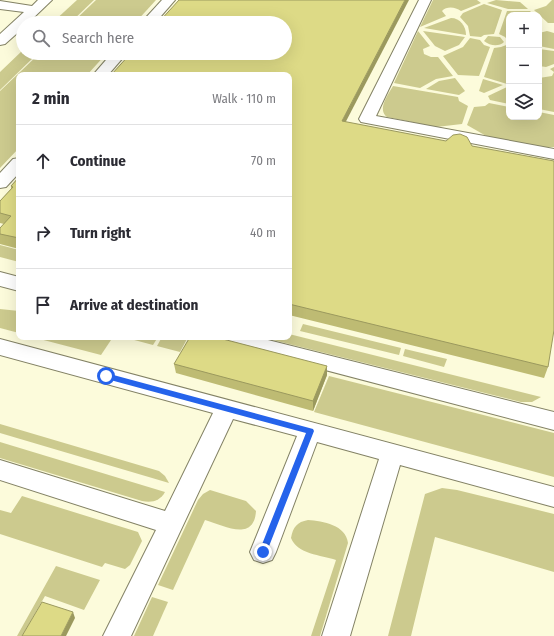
<!DOCTYPE html>
<meta charset="utf-8">
<style>
:root{--surface:#fff;--page:#f2f2f3;--text:#2b2b33;--muted:#7c7c81;--line:#e1e1e2}
body{margin:0;font-family:"Fira Sans Condensed",sans-serif;background:var(--page);color:var(--text)}
.controls{position:absolute;right:12px;top:12px;display:grid;overflow:hidden;border-radius:8px;box-shadow:0 4px 16px #0002}
.controls button{width:36px;height:36px;display:grid;place-items:center;padding:0;border:0;border-bottom:1px solid var(--line);background:var(--surface);color:var(--text);font:20px sans-serif}
.stop{position:absolute;width:12px;height:12px;margin:-9px;border:3px solid #2563eb;border-radius:50%;background:#fff}
.stop.end{background:#2563eb;border-color:#fff;box-shadow:0 1px 4px #0008}
.list{margin:0;padding:0;list-style:none}
h2{display:flex;justify-content:space-between;align-items:center;height:52px;margin:0;padding:0 16px;font-size:17px}
h2 small{font-size:13px;font-weight:400;color:var(--muted)}
.list li{display:grid;grid-template-columns:26px 1fr auto;gap:12px;align-items:center;box-sizing:border-box;height:72px;padding:0 16px;border-top:1px solid var(--line)}
.list b{display:block;font-size:15px;white-space:nowrap}
.list em{font-size:13px;font-style:normal;color:var(--muted)}
.icon{flex:none;width:22px;height:22px;fill:none;stroke:currentColor;stroke-width:2;stroke-linecap:round;stroke-linejoin:round}
.map{position:relative;flex:none;width:554px;height:636px;overflow:hidden}
.search{position:absolute;background:var(--surface);box-shadow:0 4px 16px #0002;left:16px;top:16px;width:276px;height:44px;display:flex;align-items:center;gap:10px;box-sizing:border-box;padding:0 14px;border-radius:22px;color:var(--muted);font-size:15px}
.panel{position:absolute;background:var(--surface);box-shadow:0 4px 16px #0002;left:16px;top:72px;width:276px;height:268px;border-radius:8px}
.map>svg:first-child{display:block}
.green{fill:#ccca8e}
.lines{fill:none;stroke-linecap:round;stroke-linejoin:round}
.minor-casing{stroke:#838265;stroke-width:2}
.minor{fill:#fff;fill-rule:evenodd}
.wall{fill:#bebb73}
.shaded-wall{fill:#9b995e}
.building{fill:#ddda86;stroke:#9b995e}
.route{fill:#2563eb}
</style>
<div class="map">
<svg width="554" height="636" viewBox="0 0 554 636">
<rect width="100%" height="100%" fill="#fcfbdb"/>
<g class="green">
<path d="M77 0H94L70 23H52Z"/>
<path d="M96 0H156L135 23H72Z"/>
<path d="M433 0H477L481 3 461 11C455 7 447 6 442 11L446 16 420 27Z"/>
<path d="M496 0 520 2 528 9H508L487 3Z"/>
<path d="M552 0H554V23H548L534 10 546 6Z"/>
<path d="M484 4 502 10 494 34 484 35 481 37 470 36 468 26 460 17 463 13Z"/>
<path d="M507 11H530L534 15H509V42L505 37 499 34Z"/>
<path d="M451 18C460 18 466 26 466 35L424 28Z"/>
<path d="M418 31 430 46 423 49 424 54 431 57H438L453 76 436 79 420 88 394 83Z"/>
<path d="M423 31 465 37 459 45 445 51 435 46Z"/>
<path d="M547 31 554 33V49L539 46V33Z"/>
<path d="M488 36 500 37 504 42C499 47 490 46 484 41Z"/>
<path d="M470 38 480 40 484 45 490 47 479 76 458 75 443 56 463 47Z"/>
<path d="M509 44V83L507 84 484 77 494 48 501 47Z"/>
<path d="M539 49 554 51V64L546 67 539 66Z"/>
<path d="M23 50V53H38L0 90V72Z"/>
<path d="M40 53H107L87 75H19V148L0 168V91Z"/>
<path d="M554 67V112L539 109V78L552 76 554 72 550 69Z"/>
<path d="M455 78 465 91 459 95 426 89 439 81Z"/>
<path d="M483 79 503 85 484 93 479 91Z"/>
<path d="M393 86 458 97 459 101 468 106 462 124 436 127 387 117C377 109 388 95 393 86Z"/>
<path d="M507 87 509 88V104L490 100 488 96Z"/>
<path d="M489 103 509 107V117H539V112L554 115V147H544L488 137 467 125 474 107 485 106Z"/>
<path d="M0 245 19 250V262L0 257Z"/>
<path d="M0 309 19 311V333L0 328Z"/>
<path d="M303 324 401 348 399 355 300 331Z"/>
<path d="M289 334 541 397 532 402H521L261 337H289Z"/>
<path d="M32 337H113L101 355Z"/>
<path d="M123 337H158L153 345Z"/>
<path d="M162 337H178L187 339 180 352 157 346Z"/>
<path d="M405 349 447 359 444 367 403 356Z"/>
<path d="M329 376 554 433V477L314 412Z"/>
<path d="M0 424 159 471 165 476 169 483 0 433Z"/>
<path d="M0 442 165 492C160 501 152 503 142 501L0 458Z"/>
<path d="M442 488 457 490 554 514V572L435 537 411 636H388L425 494Z"/>
<path d="M210 490 246 501 256 511C254 543 223 525 205 520L173 590 158 585 198 500 203 494Z"/>
<path d="M22 496 138 532 142 541 130 565 125 569 105 563 102 567 0 534V510L11 513Z"/>
<path d="M308 520C323 521 346 525 348 543L320 636H311L336 560C321 555 297 554 291 538 293 527 297 522 308 520Z"/>
<path d="M56 566 100 580 84 610 45 596 22 636H17Z"/>
<path d="M152 597 168 602 153 636H134Z"/>
</g>
<g class="lines">
<g class="minor-casing">
<g id="minor">
<path d="M38 0H52L28 23H23V28L5 44 0 45V34L24 12 0 9V1L32 6Z"/>
<path d="M162 0H175L155 23H141Z"/>
<path d="M419 0H431L376 116 554 149V159L361 122 359 119Z"/>
<path d="M112 53H127L108 75H93Z"/>
<path d="M19 158V173L6 187 0 188V173L13 159Z"/>
<path d="M0 272 19 277V291L0 286Z"/>
<path d="M216 337H256L554 412V430L226 344 219 342Z"/>
<path d="M0 339 554 487V507L400 465 350 636H322L379 459 317 442 276 552 272 560 263 563 254 560 250 552 297 436 233 419 131 636H103L156 530 0 480V460L165 511 213 413 0 355Z"/>
</g>
</g>
<use href="#minor" class="minor"/>
</g>
<g class="wall">
<path d="M289 75 346 122 548 367 544 378 289 315Z"/>
<path d="M19 177V249L0 244V228L4 224 0 223V201L11 189V186Z"/>
<path d="M174 364 327 375 313 411 176 373Z"/>
</g>
<g class="shaded-wall">
<path d="M405 0H409L341 131 342 121Z"/>
<path d="M327 366V375L313 411V401Z"/>
<path d="M73 612 75 618 66 636H61Z"/>
</g>
<g class="building">
<path d="M179 0H405L342 121 446 141 453 135 460 134 467 137 472 146 554 161V330L548 367 289 304V75H111L131 53H285V23H158Z"/>
<path d="M19 177V238L0 234V228L11 216 0 213V201L13 187 11 186Z"/>
<path d="M190 337H215L327 366 313 401 174 364Z"/>
<path d="M42 602 73 612 61 636H22Z"/>
</g>
<path class="route" d="M106 373 313 429 314 431 266 554H261L259 552 306 433 103 378V374Z"/>
</svg>
<div class="controls">
<button>+</button>
<button>−</button>
<button><svg class="icon" aria-label="layers" viewBox="0 0 24 24"><path d="M12 4l9 5-9 5-9-5zM3 14l9 5 9-5"/></svg></button>
</div>
<div class="stop" style="left:106px;top:376px"></div>
<div class="stop end" style="left:263px;top:552px"></div>
<div class="search"><svg class="icon" aria-label="search" viewBox="0 0 24 24"><circle cx="10" cy="10" r="6"/><path d="M15 15l6 6"/></svg>Search here</div>
<section class="panel">
<h2>2 min<small>Walk · 110 m</small></h2>
<ul class="list">
<li><svg class="icon" aria-label="ahead" viewBox="0 0 24 24"><path d="M12 20V5M6 11l6-6 6 6"/></svg><div><b>Continue</b></div><em>70 m</em></li>
<li><svg class="icon" aria-label="right" viewBox="0 0 24 24"><path d="M7 20v-9h11M14 6l5 5-5 5"/></svg><div><b>Turn right</b></div><em>40 m</em></li>
<li><svg class="icon" aria-label="arrive" viewBox="0 0 24 24"><path d="M6 21V4h12l-3 4 3 4H6"/></svg><div><b>Arrive at destination</b></div></li>
</ul>
</section>
</div>
